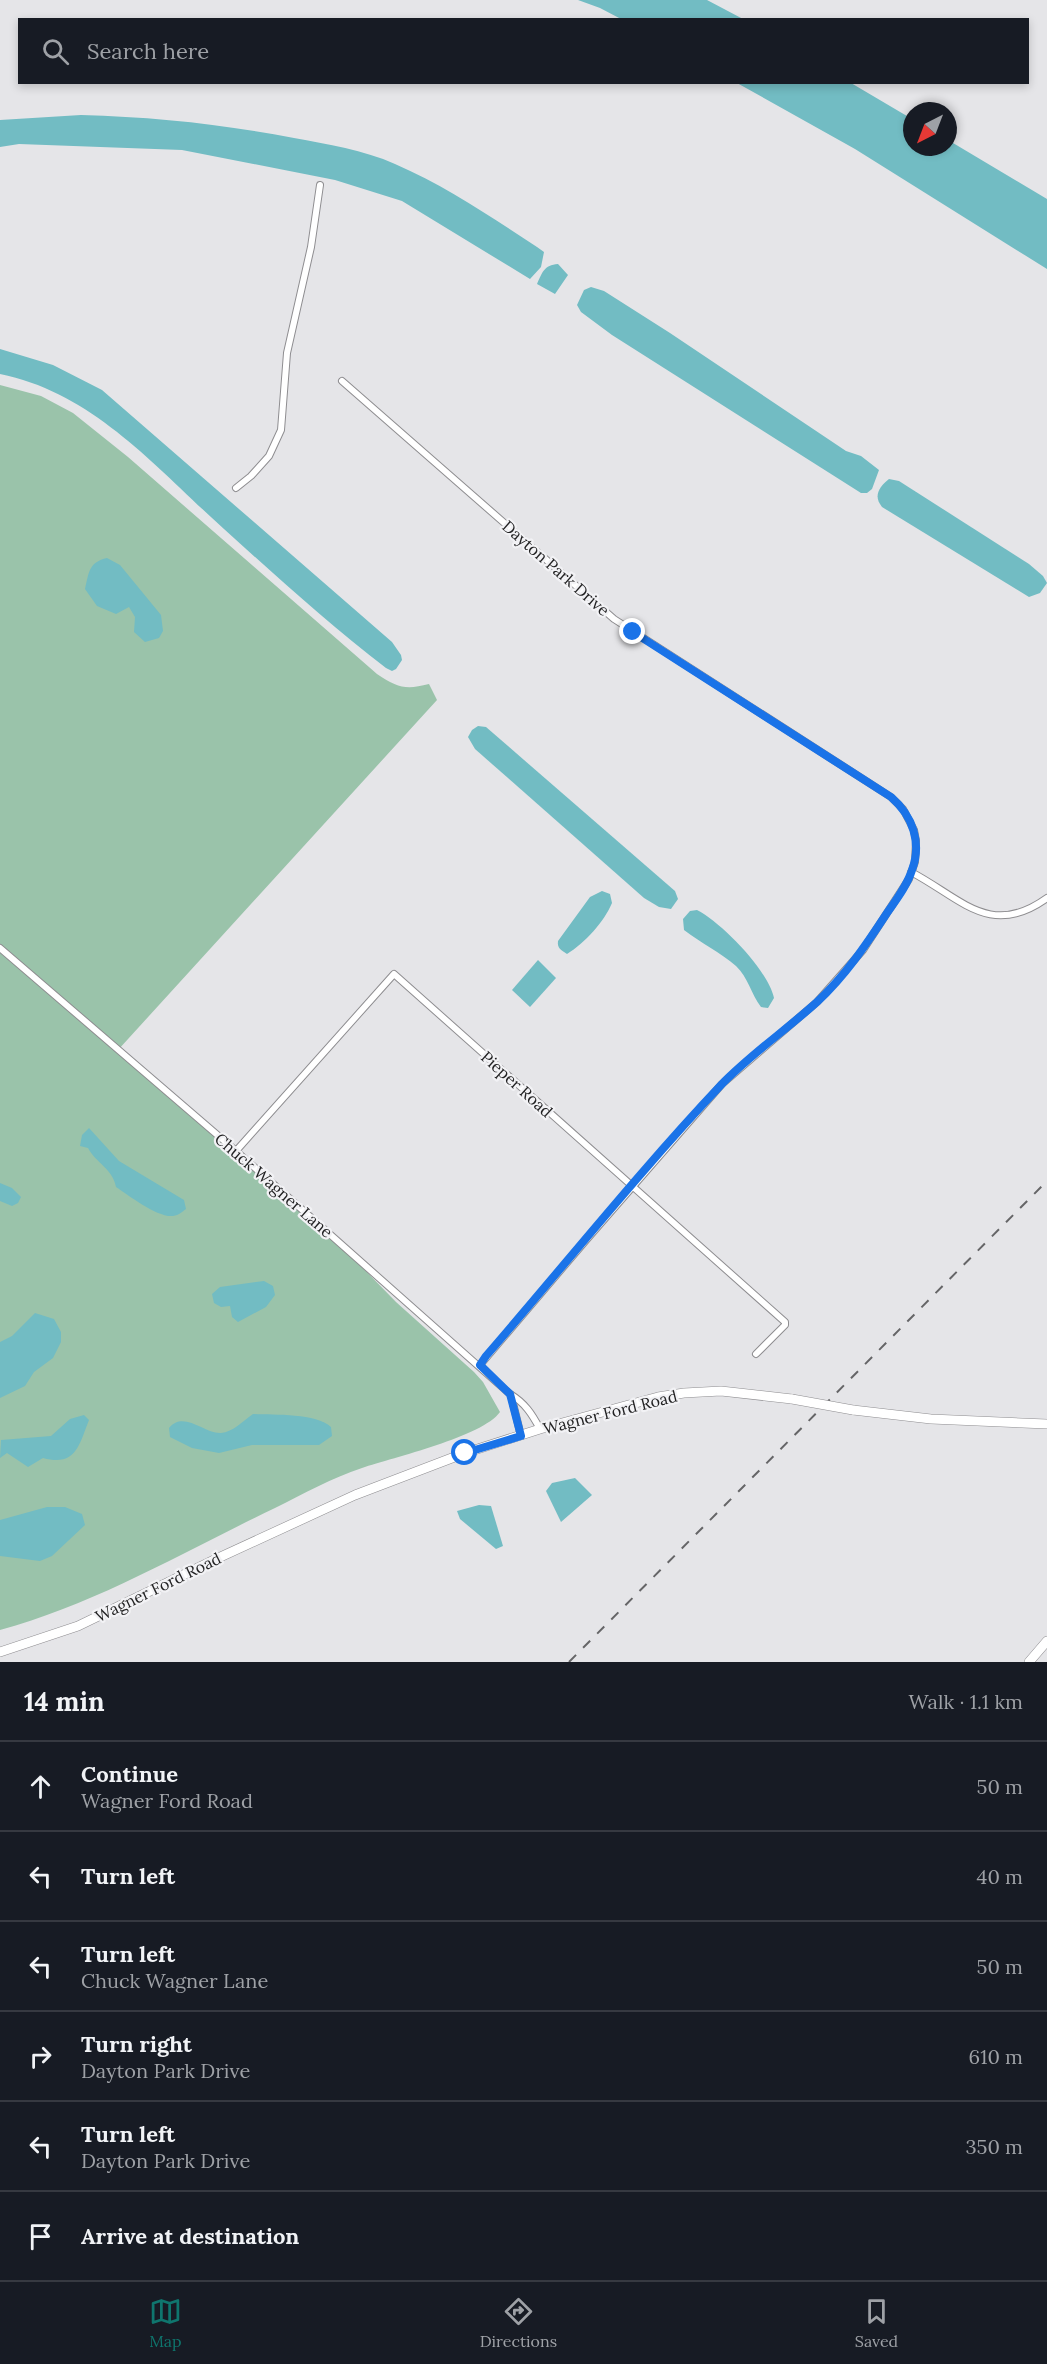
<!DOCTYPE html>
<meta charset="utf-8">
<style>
:root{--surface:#171b24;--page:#242831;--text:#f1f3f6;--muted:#9ea1a6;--line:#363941;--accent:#0f766e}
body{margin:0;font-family:Lora,serif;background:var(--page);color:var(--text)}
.compass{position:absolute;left:903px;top:102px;width:54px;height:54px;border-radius:50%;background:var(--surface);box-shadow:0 3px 9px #0003;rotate:222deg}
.stop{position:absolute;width:18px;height:18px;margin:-14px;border:4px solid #1a73e8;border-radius:50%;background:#fff}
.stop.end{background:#1a73e8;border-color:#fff;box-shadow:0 2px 6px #0008}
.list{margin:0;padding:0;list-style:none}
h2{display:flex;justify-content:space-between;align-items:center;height:78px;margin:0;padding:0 24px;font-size:26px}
h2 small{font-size:20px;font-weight:400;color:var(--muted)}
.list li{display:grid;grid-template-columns:39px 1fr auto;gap:18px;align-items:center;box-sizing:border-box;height:90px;padding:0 24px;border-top:2px solid var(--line)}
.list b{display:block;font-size:22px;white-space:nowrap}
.list p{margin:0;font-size:20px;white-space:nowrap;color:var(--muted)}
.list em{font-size:20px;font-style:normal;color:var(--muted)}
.icon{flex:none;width:33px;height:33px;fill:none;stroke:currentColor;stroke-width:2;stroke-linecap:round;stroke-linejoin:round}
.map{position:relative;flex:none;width:1047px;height:1662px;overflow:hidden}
.search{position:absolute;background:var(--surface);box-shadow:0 3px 9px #0003;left:18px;right:18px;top:18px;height:66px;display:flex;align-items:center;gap:15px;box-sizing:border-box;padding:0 21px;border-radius:0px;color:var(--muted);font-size:22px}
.sheet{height:618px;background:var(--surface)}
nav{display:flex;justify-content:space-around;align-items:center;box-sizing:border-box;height:84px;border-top:2px solid var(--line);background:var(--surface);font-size:16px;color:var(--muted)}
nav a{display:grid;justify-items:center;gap:3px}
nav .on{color:var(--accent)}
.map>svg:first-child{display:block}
.green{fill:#9ac3aa}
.water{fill:#72bcc3}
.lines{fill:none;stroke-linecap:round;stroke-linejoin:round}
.street-casing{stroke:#8e8d90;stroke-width:8}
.secondary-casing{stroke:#8e8d90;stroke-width:10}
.street{stroke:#fff;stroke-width:6}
.secondary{stroke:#fff;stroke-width:9}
.rail{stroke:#656567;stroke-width:2;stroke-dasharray:10 10;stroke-linecap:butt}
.secondary-bridge-casing{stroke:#8e8d90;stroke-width:10;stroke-linecap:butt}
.secondary-bridge{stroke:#fff;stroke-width:9}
.route{stroke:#1a73e8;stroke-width:8}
.labels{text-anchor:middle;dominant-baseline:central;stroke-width:4.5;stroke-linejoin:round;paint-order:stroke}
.street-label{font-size:16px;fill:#222223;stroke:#f2f2f5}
</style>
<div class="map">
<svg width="1047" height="1662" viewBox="0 0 1047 1662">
<rect width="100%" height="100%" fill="#e5e5e8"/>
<path class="green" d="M0 385 41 396 73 413 128 457 377 674C398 688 406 690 429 684L437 700 118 1050 322 1226 396 1302 474 1372 483 1382 500 1412C482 1437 394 1457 362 1468 332 1478 303 1494 275 1508 185 1551 96 1604 0 1630Z"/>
<g class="water">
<path d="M578 0H707L743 19H621L600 8Z"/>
<path d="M737 83H851L912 119V147H948V140L1047 199V269L855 149Z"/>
<path d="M81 115C154 117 221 124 294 138 327 144 364 150 395 164 446 186 491 217 537 247L544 252 541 267 530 279 402 201 335 180 182 150 19 144 0 147V120Z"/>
<path d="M558 264 568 275 555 294 537 284C542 273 544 265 558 264Z"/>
<path d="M591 287 604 291 670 333 846 451 861 456 879 470 872 489 867 493H861L612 335 581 312 577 305 584 290Z"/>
<path d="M0 349 53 365 102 390 392 642 401 655 402 660 396 669 392 671 386 668C330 625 277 577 224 529 156 468 94 393 0 374Z"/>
<path d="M889 479 899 481 1029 564 1043 576 1047 583 1040 593 1029 597 882 507C873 496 879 487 889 479Z"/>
<path d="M107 558 120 565 161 615 163 631 159 638 145 642 134 632 135 617 129 607 116 614 97 606 85 589C89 572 89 562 107 558Z"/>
<path d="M478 726 486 727 675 891 678 899 671 909 659 907 644 898 475 749 468 737 472 730Z"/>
<path d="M602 891 610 894 612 903C604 922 585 943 567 954 561 950 557 948 558 941L590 897Z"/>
<path d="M697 910C722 923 768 970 774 998L768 1008 761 1007C751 994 748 977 736 966 721 953 701 943 684 930L683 919 690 911Z"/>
<path d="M538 960 556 978 530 1007 512 990Z"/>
<path d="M89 1128 119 1161 184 1200 186 1209C182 1212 179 1215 173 1216 158 1218 128 1195 116 1187 113 1169 96 1163 88 1148L80 1146 82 1135Z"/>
<path d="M0 1183 12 1188 21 1197 18 1203 12 1206 0 1201Z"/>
<path d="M264 1281 273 1286 275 1295 266 1307 238 1322 232 1317 230 1306 221 1307 214 1303 212 1294 220 1287Z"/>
<path d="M35 1313 54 1319 61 1332V1342L53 1358 34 1372 25 1386 0 1398V1342L12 1336Z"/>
<path d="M253 1414C274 1415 316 1413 331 1427L332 1436 319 1445H252L219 1453 192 1448 170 1437 169 1428C184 1410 204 1434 221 1433 233 1432 243 1421 253 1414Z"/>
<path d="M84 1415 89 1420C79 1445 76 1467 43 1458L28 1467 7 1453 0 1458 1 1440 51 1436 70 1419Z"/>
<path d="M575 1478 592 1495 561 1522 546 1491 552 1483Z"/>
<path d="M479 1505 491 1506 503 1546 496 1549 460 1519 457 1511Z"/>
<path d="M47 1507H65L82 1514 85 1525 52 1556 40 1561 0 1556V1520Z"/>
</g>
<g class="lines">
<g class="street-casing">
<g id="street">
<path d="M342 381 614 619 891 797 903 809 914 830 916 841 915 862 909 879 863 950 817 1002 722 1084 587 1239 480 1365"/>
<path d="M236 488 251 476 269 456 281 430 287 353 311 247 320 185"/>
<path d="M911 872C961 898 990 939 1047 898"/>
<path d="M0 948 236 1151 510 1394C525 1403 532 1414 540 1429"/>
<path d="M236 1151 394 974 785 1322V1325L756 1354"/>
<path d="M511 1395 521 1436"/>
</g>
</g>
<g class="secondary-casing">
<g id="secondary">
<path d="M853 1410 931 1419 1047 1424"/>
<path d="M0 1652 78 1626 216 1559 355 1495 465 1453 540 1429 658 1397 684 1393 721 1391 792 1399"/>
<path d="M1029 1662 1047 1641"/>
</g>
</g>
<use href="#street" class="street"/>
<use href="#secondary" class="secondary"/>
<path class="rail" d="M569 1662 1047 1181"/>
<g class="secondary-bridge-casing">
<path id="secondary-bridge" d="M792 1399 853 1410"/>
</g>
<use href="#secondary-bridge" class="secondary-bridge"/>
</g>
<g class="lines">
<path class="route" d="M465 1453 521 1436 510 1394 480 1365 486 1356C564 1266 639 1172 721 1085 750 1055 786 1030 817 1002 845 976 866 945 887 913 896 900 907 886 912 870 922 843 913 816 891 797L633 632"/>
</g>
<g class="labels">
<g class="street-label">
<text transform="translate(556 568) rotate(41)">Dayton Park Drive</text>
<text transform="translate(517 1084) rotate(42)">Pieper Road</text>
<text transform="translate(274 1185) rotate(41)">Chuck Wagner Lane</text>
<text transform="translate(610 1412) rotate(-14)">Wagner Ford Road</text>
<text transform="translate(158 1587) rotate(-26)">Wagner Ford Road</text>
</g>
</g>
</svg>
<svg class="compass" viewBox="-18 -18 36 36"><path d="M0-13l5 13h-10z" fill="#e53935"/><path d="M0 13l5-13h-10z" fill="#9ea1a6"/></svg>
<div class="stop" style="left:465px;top:1453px"></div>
<div class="stop end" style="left:633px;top:632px"></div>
<div class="search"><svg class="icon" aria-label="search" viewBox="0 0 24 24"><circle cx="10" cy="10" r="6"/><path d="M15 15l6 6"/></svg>Search here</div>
</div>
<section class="sheet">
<h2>14 min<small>Walk · 1.1 km</small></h2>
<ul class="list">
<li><svg class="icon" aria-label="ahead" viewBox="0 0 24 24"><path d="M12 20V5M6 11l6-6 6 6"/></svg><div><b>Continue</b><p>Wagner Ford Road</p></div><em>50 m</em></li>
<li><svg class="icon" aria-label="left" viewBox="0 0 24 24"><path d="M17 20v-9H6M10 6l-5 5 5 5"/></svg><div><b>Turn left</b></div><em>40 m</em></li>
<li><svg class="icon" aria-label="left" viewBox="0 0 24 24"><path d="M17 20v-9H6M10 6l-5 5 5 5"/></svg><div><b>Turn left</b><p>Chuck Wagner Lane</p></div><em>50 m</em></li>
<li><svg class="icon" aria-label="right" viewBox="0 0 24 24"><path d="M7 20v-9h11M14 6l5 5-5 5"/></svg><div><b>Turn right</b><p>Dayton Park Drive</p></div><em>610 m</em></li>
<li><svg class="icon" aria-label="left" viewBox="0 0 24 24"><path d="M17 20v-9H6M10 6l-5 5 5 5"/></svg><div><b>Turn left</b><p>Dayton Park Drive</p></div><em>350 m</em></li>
<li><svg class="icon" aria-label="arrive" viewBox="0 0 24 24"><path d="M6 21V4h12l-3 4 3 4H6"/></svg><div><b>Arrive at destination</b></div></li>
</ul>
</section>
<nav>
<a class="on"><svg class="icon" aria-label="map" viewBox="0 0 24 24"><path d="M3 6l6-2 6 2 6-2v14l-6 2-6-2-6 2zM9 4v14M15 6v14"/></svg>Map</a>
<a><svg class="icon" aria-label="directions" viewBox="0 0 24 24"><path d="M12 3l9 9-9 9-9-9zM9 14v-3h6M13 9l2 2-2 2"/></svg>Directions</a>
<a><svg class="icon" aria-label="saved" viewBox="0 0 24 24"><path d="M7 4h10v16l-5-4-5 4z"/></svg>Saved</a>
</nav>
